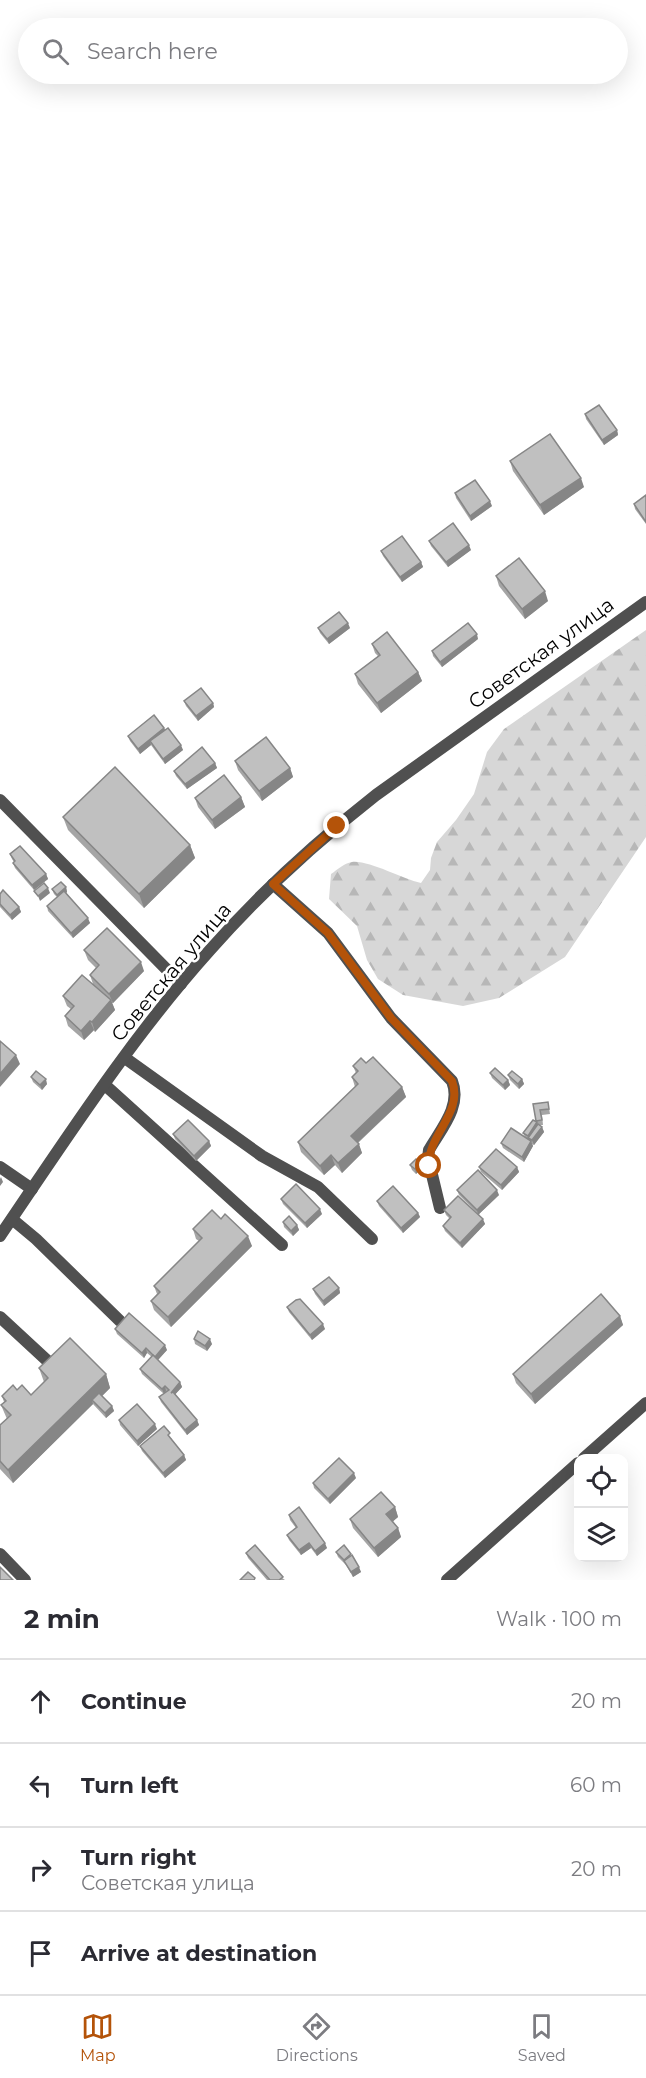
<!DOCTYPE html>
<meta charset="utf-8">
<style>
:root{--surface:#fff;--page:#f2f2f3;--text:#2b2b33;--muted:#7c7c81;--line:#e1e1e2;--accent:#b45309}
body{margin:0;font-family:Montserrat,sans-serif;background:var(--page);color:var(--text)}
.controls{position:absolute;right:18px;bottom:18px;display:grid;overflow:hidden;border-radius:12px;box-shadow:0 6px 24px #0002}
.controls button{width:54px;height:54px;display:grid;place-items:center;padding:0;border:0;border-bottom:2px solid var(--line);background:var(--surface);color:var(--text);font:30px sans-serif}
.stop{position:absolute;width:18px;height:18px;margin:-14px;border:4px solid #b45309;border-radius:50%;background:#fff}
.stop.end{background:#b45309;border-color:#fff;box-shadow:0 2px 6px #0008}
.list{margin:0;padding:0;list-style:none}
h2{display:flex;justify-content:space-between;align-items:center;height:78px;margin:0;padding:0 24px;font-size:26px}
h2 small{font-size:20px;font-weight:400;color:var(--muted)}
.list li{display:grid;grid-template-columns:39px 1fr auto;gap:18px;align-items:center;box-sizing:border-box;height:84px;padding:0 24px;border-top:2px solid var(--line)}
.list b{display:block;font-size:22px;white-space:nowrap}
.list p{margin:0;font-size:20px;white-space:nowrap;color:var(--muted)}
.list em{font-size:20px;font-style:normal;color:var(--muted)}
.icon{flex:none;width:33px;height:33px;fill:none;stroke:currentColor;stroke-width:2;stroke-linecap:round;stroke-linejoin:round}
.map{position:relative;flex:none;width:646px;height:1580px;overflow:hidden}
.search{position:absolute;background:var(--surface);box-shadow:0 6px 24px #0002;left:18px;right:18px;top:18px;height:66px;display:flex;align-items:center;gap:15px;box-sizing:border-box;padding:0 21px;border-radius:33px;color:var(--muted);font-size:22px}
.sheet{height:414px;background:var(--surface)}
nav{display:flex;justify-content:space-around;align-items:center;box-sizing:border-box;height:84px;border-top:2px solid var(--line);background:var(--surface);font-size:16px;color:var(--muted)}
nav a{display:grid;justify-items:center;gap:3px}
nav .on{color:var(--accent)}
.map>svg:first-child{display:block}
.forest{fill:url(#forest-firs)}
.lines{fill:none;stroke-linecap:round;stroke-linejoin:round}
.lane{stroke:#505050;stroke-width:12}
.street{stroke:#505050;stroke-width:12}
.wall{fill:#a5a5a5}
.shaded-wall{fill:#868686}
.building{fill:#c0c0c0;stroke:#868686;stroke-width:1.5}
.route{stroke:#b45309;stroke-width:8}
.labels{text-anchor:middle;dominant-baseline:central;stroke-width:5;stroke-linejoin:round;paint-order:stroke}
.street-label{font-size:20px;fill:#000;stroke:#fff}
</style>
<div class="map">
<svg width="646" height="1580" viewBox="0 0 646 1580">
<defs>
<pattern id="forest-firs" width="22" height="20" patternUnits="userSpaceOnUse" patternTransform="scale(1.5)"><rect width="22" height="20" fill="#d7d7d7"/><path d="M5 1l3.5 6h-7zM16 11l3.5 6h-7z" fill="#b7b7b7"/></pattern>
</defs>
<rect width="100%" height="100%" fill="#fff"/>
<path class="forest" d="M646 630V837L565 957 499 998 463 1006 403 995 378 979 367 960 357 926 329 899 331 874C337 870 344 863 352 862 369 860 402 879 421 883L430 870 431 858 437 842 456 820 474 794 487 752 504 729Z"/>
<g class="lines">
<g class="lane">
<path d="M0 800 181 984"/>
<path d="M273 884 328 933 391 1018 452 1081C462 1106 441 1129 429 1150L428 1158 440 1208"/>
<path d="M125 1058 262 1156 318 1187 372 1239"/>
<path d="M105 1085 282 1245"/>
<path d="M0 1167 32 1189"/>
<path d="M12 1219 36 1239 120 1321"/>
<path d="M0 1317 53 1366"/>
<path d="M584 1458 646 1403"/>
<path d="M0 1554 25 1580"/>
<path d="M447 1580 578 1463"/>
</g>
<path class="street" d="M0 1236C66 1139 131 1038 210 950 260 893 316 842 376 795L646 602"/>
</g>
<g class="wall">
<path d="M585 414 617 430 618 435 604 445 586 419Z"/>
<path d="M510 461 584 487 544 515 513 471Z"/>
<path d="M455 493 492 506 471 521 456 498Z"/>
<path d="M646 495V524L635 509 634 504Z"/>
<path d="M429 541 471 550 448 567 431 546Z"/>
<path d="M381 551 421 562 423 567 402 582 383 556Z"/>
<path d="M496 576 548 601 525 619 499 586Z"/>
<path d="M318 628H350L329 644 320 633Z"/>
<path d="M478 639 442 667 433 656 432 651Z"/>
<path d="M372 644 418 672 422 681 381 713 358 684 355 674 378 656 375 653Z"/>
<path d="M184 701 213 703 214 707 198 721 186 706Z"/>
<path d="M164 728 183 750 165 764 151 745 140 754 130 741 128 736Z"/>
<path d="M235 761 290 768 293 777 262 801 238 770Z"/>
<path d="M215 763 217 768 187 789 176 776 174 771Z"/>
<path d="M241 797 245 807 215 829 198 807 195 798Z"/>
<path d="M63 817 190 845 195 858 144 908 68 830Z"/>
<path d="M10 854 46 874 48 879 34 890 15 868 13 863 14 862 12 859Z"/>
<path d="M66 887 67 892 66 893 90 923 73 938 48 911 47 906 57 897 54 894 52 889Z"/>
<path d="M0 894 19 907 21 912 12 920 0 907Z"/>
<path d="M84 950 144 971 113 1003H112L115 1010 95 1032 94 1030 84 1040 68 1026 65 1016 71 1009 67 1006 63 996 93 984 90 975 96 968 88 960Z"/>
<path d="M366 1063 402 1087 406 1097 358 1143 362 1153 342 1173 335 1165 324 1175 301 1152 298 1142 355 1087 352 1077 356 1073 353 1066Z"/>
<path d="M490 1073 508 1080 510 1085 505 1090 492 1078Z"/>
<path d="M508 1075 522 1079 524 1084 519 1089 510 1080Z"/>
<path d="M31 1077 47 1084 42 1090 33 1082Z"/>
<path d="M548 1102 550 1114 542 1115 543 1125H540L542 1127 544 1132 534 1145 532 1144 533 1146 524 1162 503 1148 501 1143 525 1137 523 1133 536 1122 533 1104Z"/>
<path d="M173 1134 209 1141 211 1146 196 1161 175 1139Z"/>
<path d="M410 1165 422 1168 416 1174 412 1170Z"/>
<path d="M479 1167H517L519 1172 502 1190 481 1172Z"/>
<path d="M457 1190 499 1195 479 1214 485 1224 462 1248 445 1231 443 1226 450 1219 446 1215 444 1210 477 1213 459 1195Z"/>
<path d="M281 1199 322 1214 307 1228 283 1204Z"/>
<path d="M377 1201 418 1213 420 1217 403 1233 379 1206Z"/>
<path d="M221 1219 252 1246 171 1327 154 1310 151 1301 157 1294 154 1286 199 1241 196 1239 193 1229Z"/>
<path d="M283 1222 297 1225 299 1230 293 1236 284 1227Z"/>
<path d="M339 1288 340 1293 324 1306 315 1294 313 1289Z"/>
<path d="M287 1307 325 1329 312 1340 289 1312Z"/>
<path d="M620 1316 623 1325 535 1404 516 1383 513 1374Z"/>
<path d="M115 1329 167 1350 158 1360 180 1382 182 1387 175 1394 197 1420 199 1425 187 1435 161 1402 159 1397 164 1394 142 1374 140 1369 152 1357 147 1353 144 1358 117 1334Z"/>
<path d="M194 1339 212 1344 207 1351 195 1344Z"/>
<path d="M39 1368 106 1374 110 1388 102 1396 112 1406 114 1411 106 1418 93 1404 13 1483 0 1469V1425L7 1419 1 1405 4 1402 2 1396 17 1390 31 1395 44 1382Z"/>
<path d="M119 1420 157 1429 138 1446 120 1425Z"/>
<path d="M172 1438 171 1439 184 1455 186 1460 165 1478 142 1451 140 1446Z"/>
<path d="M356 1478 330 1504 314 1488 313 1483Z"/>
<path d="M395 1507 398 1517 393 1521 398 1528 401 1537 378 1557 353 1528 350 1519Z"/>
<path d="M289 1515 327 1548 317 1556 311 1548 301 1555 289 1540 287 1535 296 1528 290 1520Z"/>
<path d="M336 1552 352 1556 361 1572 353 1577 346 1565 338 1557Z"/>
<path d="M246 1553 285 1580H267L248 1558Z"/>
</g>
<g class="shaded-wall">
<path d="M617 430 618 435 604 445 602 440Z"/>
<path d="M581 478 584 487 544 515 540 505Z"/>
<path d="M490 501 492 506 471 521 470 516Z"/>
<path d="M469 545 471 550 448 567 446 562Z"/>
<path d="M421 562 423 567 402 582 400 577Z"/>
<path d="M545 591 548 601 525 619 522 609Z"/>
<path d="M348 623 350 628 329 644 327 639Z"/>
<path d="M477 634 478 639 442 667 440 662Z"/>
<path d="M418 672 422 681 381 713 377 703Z"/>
<path d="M213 703 214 707 198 721 196 716Z"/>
<path d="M164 728 166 733 150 741 151 745 140 754 138 749Z"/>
<path d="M181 745 183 750 165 764 163 759Z"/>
<path d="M215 763 217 768 187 789 185 784Z"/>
<path d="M290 768 293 777 262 801 259 791Z"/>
<path d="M241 797 245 807 215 829 212 820Z"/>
<path d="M190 845 195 858 144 908 139 894Z"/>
<path d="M46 874 48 879 34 890 32 885Z"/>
<path d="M66 887 67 892 59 900 57 895Z"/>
<path d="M48 888 50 893 40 901 38 896Z"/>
<path d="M19 907 21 912 12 920 10 915Z"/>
<path d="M88 918 90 923 73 938 71 933Z"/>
<path d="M141 962 144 971 113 1003 109 994Z"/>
<path d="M111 1000 115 1010 95 1032 92 1022Z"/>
<path d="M90 1021 94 1030 84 1040 81 1031Z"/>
<path d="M16 1055 20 1064 0 1087V1074Z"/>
<path d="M46 1079 47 1084 42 1090 40 1085Z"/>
<path d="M522 1079 524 1084 519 1089 518 1084Z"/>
<path d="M508 1080 510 1085 505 1090 503 1085Z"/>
<path d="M402 1087 406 1097 355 1145 351 1136Z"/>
<path d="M537 1122 539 1127 529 1138 528 1136Z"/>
<path d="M542 1127 544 1132 534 1145 532 1140Z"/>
<path d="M209 1141 211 1146 196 1161 194 1156Z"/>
<path d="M531 1141 533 1146 524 1162 522 1157Z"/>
<path d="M359 1144 362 1153 342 1173 338 1163Z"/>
<path d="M331 1155 335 1165 324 1175 320 1166Z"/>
<path d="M420 1163 422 1168 416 1174 415 1169Z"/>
<path d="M517 1167 519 1172 502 1190 501 1185Z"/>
<path d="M1 1177 3 1182 0 1186V1179Z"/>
<path d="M497 1190 499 1195 478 1215 477 1210Z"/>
<path d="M320 1209 322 1214 307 1228 305 1223Z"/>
<path d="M418 1213 420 1217 403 1233 401 1228Z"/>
<path d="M483 1219 485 1224 462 1248 460 1243Z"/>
<path d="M297 1225 299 1230 293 1236 291 1231Z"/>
<path d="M248 1236 252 1246 171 1327 168 1317Z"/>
<path d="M339 1288 340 1293 324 1306 323 1301Z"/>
<path d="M620 1316 623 1325 535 1404 531 1394Z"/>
<path d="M323 1324 325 1329 312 1340 310 1335Z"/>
<path d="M210 1339 212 1344 207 1351 205 1346Z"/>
<path d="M165 1345 167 1350 157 1361 155 1357Z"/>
<path d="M146 1348 147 1353 144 1358 142 1353Z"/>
<path d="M106 1374 110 1388 95 1403 92 1400 93 1404 13 1483 8 1470Z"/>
<path d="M180 1382 182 1387 172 1398 171 1393Z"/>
<path d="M165 1386 166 1391 164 1394 162 1389Z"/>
<path d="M112 1406 114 1411 106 1418 105 1413Z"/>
<path d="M197 1420 199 1425 187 1435 185 1430Z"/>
<path d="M155 1424 157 1429 138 1446 137 1441Z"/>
<path d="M184 1455 186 1460 165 1478 163 1473Z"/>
<path d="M354 1473 356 1478 330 1504 328 1499Z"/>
<path d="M395 1507 398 1517 390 1524 386 1514Z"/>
<path d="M398 1528 401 1537 378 1557 374 1548Z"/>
<path d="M309 1543 311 1548 301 1555 299 1550Z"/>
<path d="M325 1543 327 1548 317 1556 315 1551Z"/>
<path d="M359 1567 361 1572 353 1577 351 1572Z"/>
</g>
<g class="building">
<path d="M599 405 617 430 602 440 585 414Z"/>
<path d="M550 434 581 478 540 505 510 461Z"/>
<path d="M475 480 490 501 470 516 455 493Z"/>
<path d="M646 495V522L634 504Z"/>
<path d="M453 523 469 545 446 562 429 541Z"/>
<path d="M402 536 421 562 400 577 381 551Z"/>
<path d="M519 558 545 591 522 609 496 576Z"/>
<path d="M339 612 348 623 327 639 318 628Z"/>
<path d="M468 623 477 634 440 662 432 651Z"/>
<path d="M387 632 418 672 377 703 355 674 380 655 372 644Z"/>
<path d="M201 688 213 703 196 716 184 701Z"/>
<path d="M154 715 164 728 138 749 128 736Z"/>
<path d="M168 728 181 745 163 759 150 741Z"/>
<path d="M266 737 290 768 259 791 235 761Z"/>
<path d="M202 747 215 763 185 784 174 771Z"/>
<path d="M115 767 190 845 139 894 63 817Z"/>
<path d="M224 775 241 797 212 820 195 798Z"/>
<path d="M20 846 46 874 32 885 13 863 15 861 10 854Z"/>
<path d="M61 882 66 887 57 895 52 889Z"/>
<path d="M44 883 48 888 38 896 34 891Z"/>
<path d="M3 890 19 907 10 915 0 904V894Z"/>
<path d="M64 891 88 918 71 933 47 906Z"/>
<path d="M107 928 141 962 109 994 90 975 99 965 84 950Z"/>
<path d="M82 975 111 1000 92 1022 90 1021 81 1031 65 1016 74 1006 63 996Z"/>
<path d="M0 1041 16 1055 0 1074Z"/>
<path d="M373 1057 402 1087 351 1136 359 1144 338 1163 331 1155 320 1166 298 1142 358 1084 352 1077 358 1071 353 1066 361 1058 366 1063Z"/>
<path d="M495 1068 508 1080 503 1085 490 1073Z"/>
<path d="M36 1071 46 1079 40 1085 31 1077Z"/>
<path d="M512 1071 522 1079 518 1084 508 1075Z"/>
<path d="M548 1102 549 1109 540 1110 542 1120 536 1121 533 1104Z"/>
<path d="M188 1120 209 1141 194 1156 173 1134Z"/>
<path d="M533 1120 537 1122 528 1136 523 1133Z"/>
<path d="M538 1124 542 1127 532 1140 528 1138Z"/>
<path d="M511 1128 531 1141 522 1157 501 1143Z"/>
<path d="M496 1149 517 1167 501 1185 479 1167Z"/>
<path d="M416 1159 420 1163 415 1169 410 1165Z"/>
<path d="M478 1170 497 1190 477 1210 457 1190Z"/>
<path d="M296 1184 320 1209 305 1223 281 1199Z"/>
<path d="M393 1186 418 1213 401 1228 377 1201Z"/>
<path d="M458 1196 483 1219 460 1243 443 1226 451 1217 444 1210Z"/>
<path d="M212 1210 221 1219 225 1214 248 1236 168 1317 151 1301 160 1292 154 1286 202 1238 193 1229Z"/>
<path d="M289 1216 297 1225 291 1231 283 1222Z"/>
<path d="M329 1277 339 1288 323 1301 313 1289Z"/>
<path d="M601 1294 620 1316 531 1394 513 1374Z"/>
<path d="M300 1299 323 1324 310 1335 287 1307 296 1300Z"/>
<path d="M129 1313 165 1345 155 1357 146 1348 142 1353 115 1329Z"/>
<path d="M198 1331 210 1339 205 1346 194 1339Z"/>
<path d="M70 1338 106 1374 8 1470 0 1461V1425L11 1415 1 1405 6 1401 2 1396 13 1385 17 1390 22 1385 31 1395 48 1378 39 1368Z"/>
<path d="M153 1355 180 1382 171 1393 173 1392 197 1420 185 1430 159 1397 169 1390 165 1386 162 1389 140 1369Z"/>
<path d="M99 1393 112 1406 105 1413 92 1400Z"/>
<path d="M137 1404 155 1424 137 1441 119 1420Z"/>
<path d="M164 1426 170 1433 168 1435 184 1455 163 1473 140 1446Z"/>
<path d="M339 1458 354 1473 328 1499 313 1483Z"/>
<path d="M381 1492 395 1507 386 1514 398 1528 374 1548 350 1519Z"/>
<path d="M299 1507 325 1543 315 1551 309 1543 299 1550 287 1535 297 1527 289 1515Z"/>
<path d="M255 1545 283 1577 279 1580H270L246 1553Z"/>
<path d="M344 1545 351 1554 344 1560 336 1552Z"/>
<path d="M352 1555 359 1567 351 1572 344 1561Z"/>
<path d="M0 1567 13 1580H0Z"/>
<path d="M248 1572 255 1578 254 1580H240Z"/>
</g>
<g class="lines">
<path class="route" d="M337 826 273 884 328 933 391 1018 452 1081C464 1113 427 1135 429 1166"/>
</g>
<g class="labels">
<g class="street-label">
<text transform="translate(541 653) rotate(-36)">Советская улица</text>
<text transform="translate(171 972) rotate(-50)">Советская улица</text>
</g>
</g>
</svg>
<div class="controls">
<button><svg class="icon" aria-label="locate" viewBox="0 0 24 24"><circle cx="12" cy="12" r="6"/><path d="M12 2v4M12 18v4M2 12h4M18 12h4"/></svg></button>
<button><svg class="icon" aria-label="layers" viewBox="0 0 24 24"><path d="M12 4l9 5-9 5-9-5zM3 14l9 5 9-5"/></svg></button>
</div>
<div class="stop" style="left:429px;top:1166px"></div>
<div class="stop end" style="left:337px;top:826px"></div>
<div class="search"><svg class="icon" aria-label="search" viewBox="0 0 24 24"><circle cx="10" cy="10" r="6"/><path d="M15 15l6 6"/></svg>Search here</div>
</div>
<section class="sheet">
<h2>2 min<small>Walk · 100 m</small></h2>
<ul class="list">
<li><svg class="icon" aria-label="ahead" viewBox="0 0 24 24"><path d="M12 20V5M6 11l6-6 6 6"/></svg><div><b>Continue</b></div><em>20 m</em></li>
<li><svg class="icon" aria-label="left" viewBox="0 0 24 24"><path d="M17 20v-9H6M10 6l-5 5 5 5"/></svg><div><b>Turn left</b></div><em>60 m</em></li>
<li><svg class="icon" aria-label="right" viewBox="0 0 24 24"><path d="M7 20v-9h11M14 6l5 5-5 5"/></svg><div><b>Turn right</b><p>Советская улица</p></div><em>20 m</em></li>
<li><svg class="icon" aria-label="arrive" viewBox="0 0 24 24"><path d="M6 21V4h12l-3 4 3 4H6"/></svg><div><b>Arrive at destination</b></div></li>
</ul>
</section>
<nav>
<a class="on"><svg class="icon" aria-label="map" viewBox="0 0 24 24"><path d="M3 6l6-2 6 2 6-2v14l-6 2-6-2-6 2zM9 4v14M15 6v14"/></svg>Map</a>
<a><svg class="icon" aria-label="directions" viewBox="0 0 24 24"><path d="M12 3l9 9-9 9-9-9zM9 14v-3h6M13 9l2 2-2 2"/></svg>Directions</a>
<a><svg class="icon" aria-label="saved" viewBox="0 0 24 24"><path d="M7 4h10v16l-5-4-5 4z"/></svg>Saved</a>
</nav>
